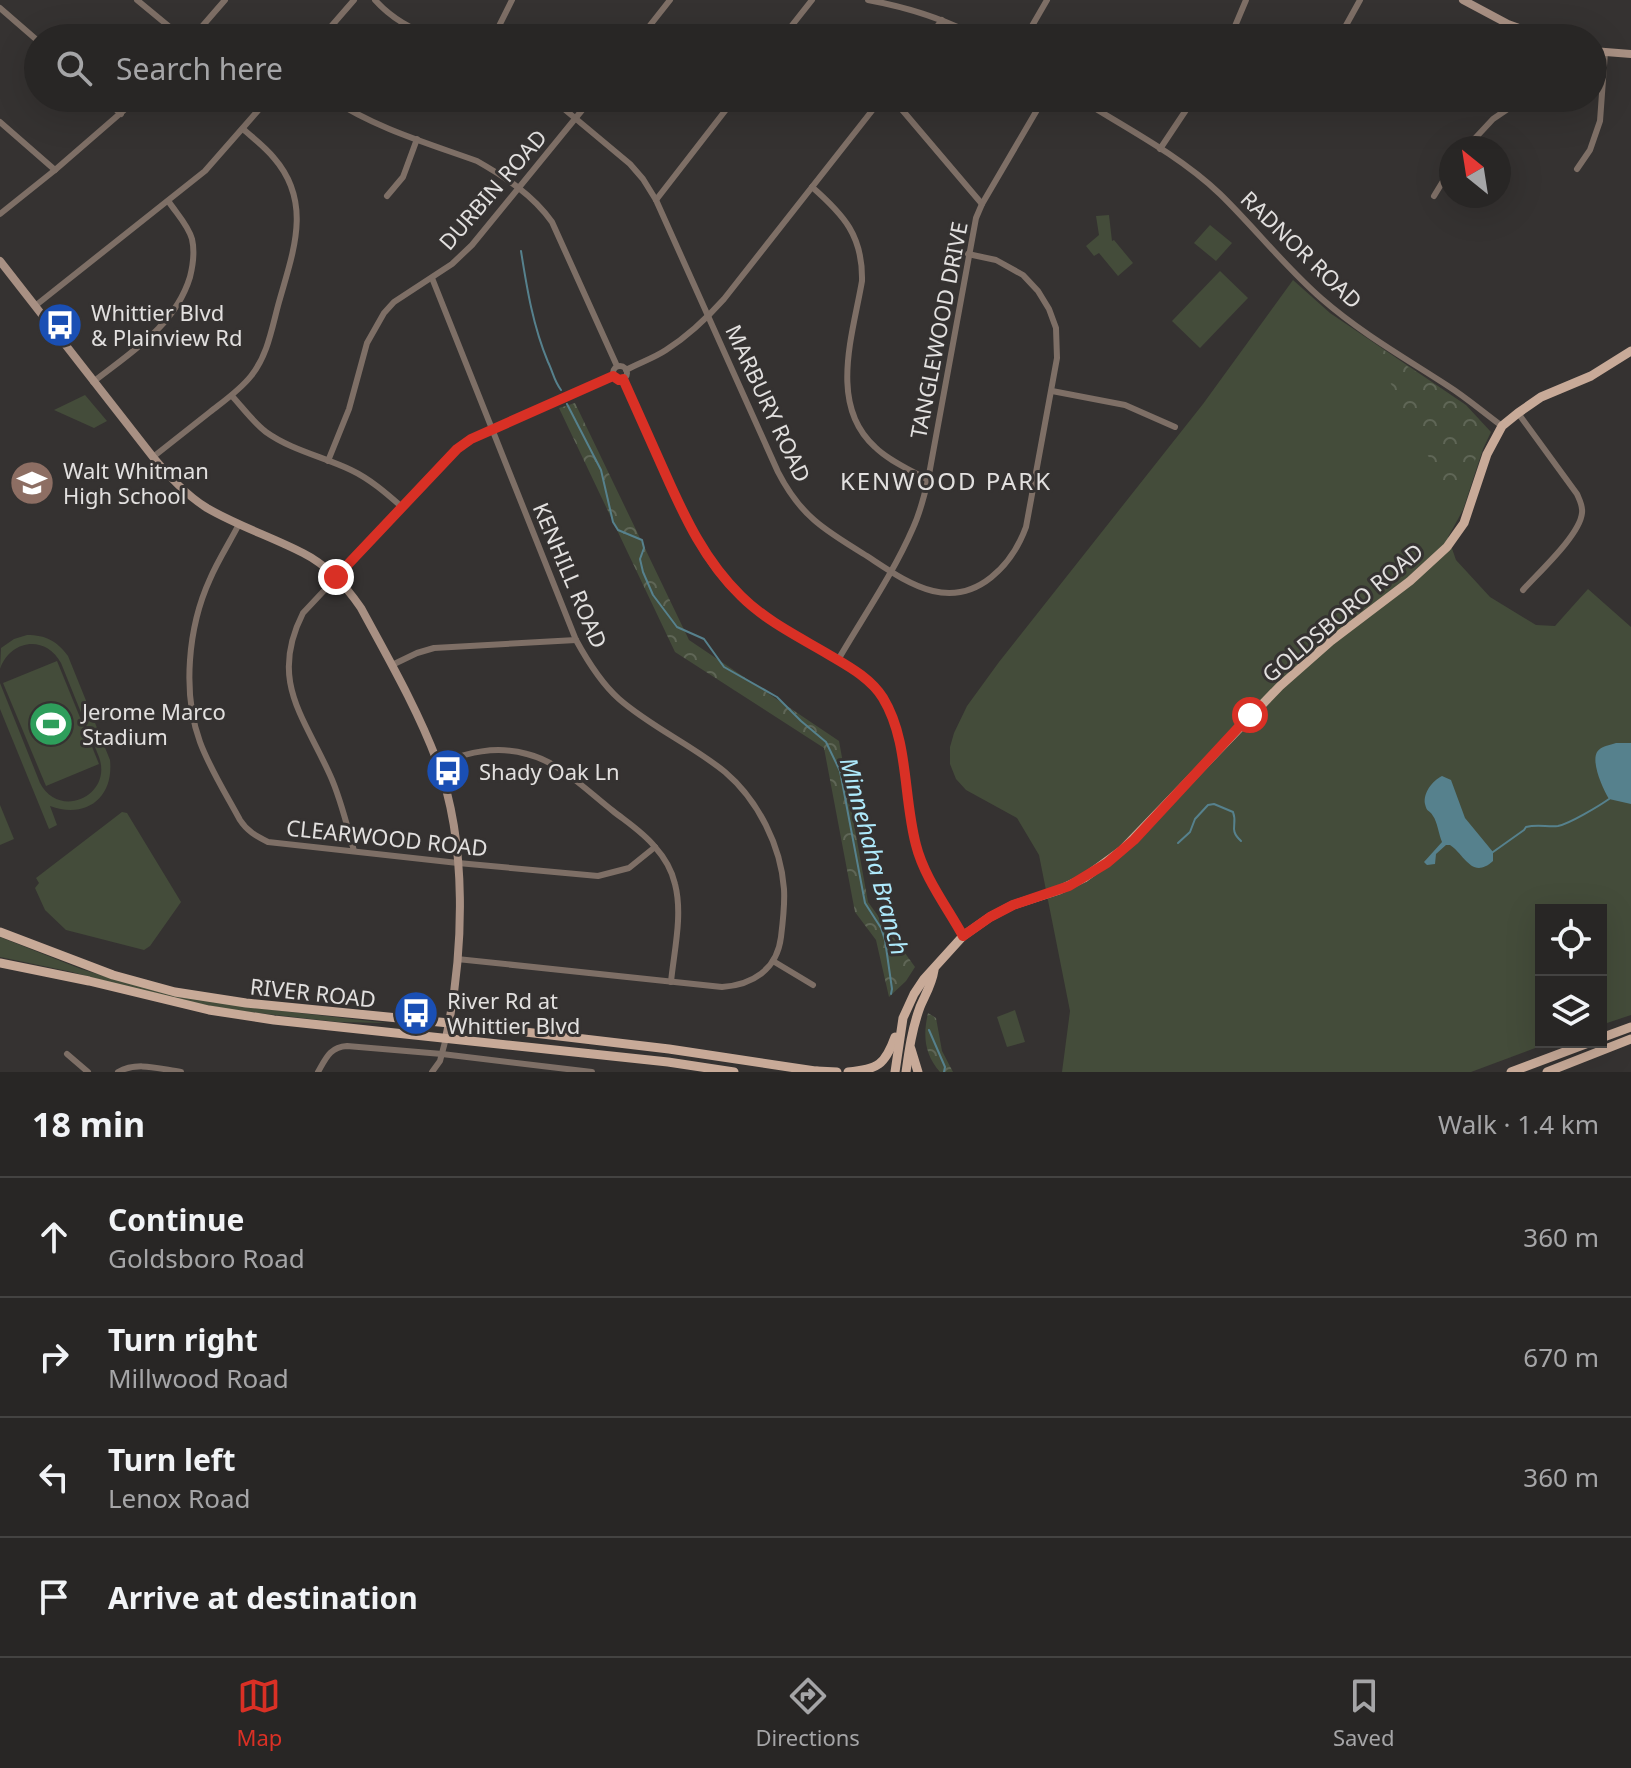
<!DOCTYPE html>
<meta charset="utf-8">
<style>
:root{--surface:#282625;--page:#302e2d;--text:#f1f3f6;--muted:#a5a5a7;--line:#444342;--accent:#d93025}
body{margin:0;font-family:"Noto Sans",sans-serif;background:var(--page);color:var(--text)}
.controls{position:absolute;right:24px;bottom:24px;display:grid;overflow:hidden;border-radius:0px;box-shadow:0 8px 32px #0002}
.controls button{width:72px;height:72px;display:grid;place-items:center;padding:0;border:0;border-bottom:2px solid var(--line);background:var(--surface);color:var(--text);font:40px sans-serif}
.compass{position:absolute;left:1439px;top:136px;width:72px;height:72px;border-radius:50%;background:var(--surface);box-shadow:0 8px 32px #0002;rotate:330deg}
.stop{position:absolute;width:24px;height:24px;margin:-18px;border:6px solid #d93025;border-radius:50%;background:#fff}
.stop.end{background:#d93025;border-color:#fff;box-shadow:0 2px 8px #0008}
.list{margin:0;padding:0;list-style:none}
h2{display:flex;justify-content:space-between;align-items:center;height:104px;margin:0;padding:0 32px;font-size:34px}
h2 small{font-size:26px;font-weight:400;color:var(--muted)}
.list li{display:grid;grid-template-columns:52px 1fr auto;gap:24px;align-items:center;box-sizing:border-box;height:120px;padding:0 32px;border-top:2px solid var(--line)}
.list b{display:block;font-size:30px;white-space:nowrap}
.list p{margin:0;font-size:26px;white-space:nowrap;color:var(--muted)}
.list em{font-size:26px;font-style:normal;color:var(--muted)}
.icon{flex:none;width:44px;height:44px;fill:none;stroke:currentColor;stroke-width:2;stroke-linecap:round;stroke-linejoin:round}
.map{position:relative;flex:none;width:1631px;height:1072px;overflow:hidden}
.search{position:absolute;background:var(--surface);box-shadow:0 8px 32px #0002;left:24px;right:24px;top:24px;height:88px;display:flex;align-items:center;gap:20px;box-sizing:border-box;padding:0 28px;border-radius:44px;color:var(--muted);font-size:30px}
.sheet{height:584px;background:var(--surface)}
nav{display:flex;justify-content:space-around;align-items:center;box-sizing:border-box;height:112px;border-top:2px solid var(--line);background:var(--surface);font-size:22px;color:var(--muted)}
nav a{display:grid;justify-items:center;gap:4px}
nav .on{color:var(--accent)}
.map>svg:first-child{display:block}
.green{fill:#444c3a}
.forest{fill:url(#forest-crowns)}
.water{fill:#56818d}
.lines{fill:none;stroke-linecap:round;stroke-linejoin:round}
.stream{stroke:#56818d;stroke-width:2}
.street{stroke:#7e6f66;stroke-width:6}
.secondary{stroke:#a89083;stroke-width:8}
.primary{stroke:#c8aa98;stroke-width:9}
.route{stroke:#d93025;stroke-width:10}
.labels{text-anchor:middle;dominant-baseline:central;stroke-width:6;stroke-linejoin:round;paint-order:stroke}
.street-label{font-size:22px;fill:#e2e0df;stroke:#353231}
.poi-label{font-size:22px;fill:#e2e0df;stroke:#353231;text-anchor:start}
.neighbourhood-label{font-size:24px;letter-spacing:2px;fill:#e2e0df;stroke:#353231}
.water-label{font-size:24px;font-style:italic;fill:#aee9fb;stroke:#353231}
</style>
<div class="map">
<svg width="1631" height="1072" viewBox="0 0 1631 1072">
<defs>
<pattern id="forest-crowns" width="20" height="18" patternUnits="userSpaceOnUse" patternTransform="scale(2)"><rect width="20" height="18" fill="#444c3a"/><path d="M2 6a3 3 0 1 1 6 0M12 15a3 3 0 1 1 6 0" fill="none" stroke="#5f6656"/></pattern>
</defs>
<rect width="100%" height="100%" fill="#353231"/>
<g class="green">
<path d="M1109 215 1112 241 1114 240 1133 263 1118 276 1099 253 1094 256 1086 246 1099 235 1096 216Z"/>
<path d="M1210 225 1232 243 1216 261 1194 243Z"/>
<path d="M1220 271 1248 298 1200 348 1172 321Z"/>
<path d="M1293 280 1330 313 1466 405 1491 432 1483 449 1463 510 1448 537 1456 560 1490 597 1536 625 1555 626 1588 589 1631 627V1015L1601 1025V910H1541V1042H1551L1471 1072H1062L1070 1011 1039 855 1017 818 966 790 956 779 950 764V747L954 733 967 706 999 662 1203 404Z"/>
<path d="M85 395 107 421 94 428 54 410Z"/>
<path d="M27 635C46 635 57 641 68 656L110 760C114 799 85 819 50 806L57 825 49 829 0 709V683L40 783C59 820 113 796 99 757L61 663C45 634 10 640 0 669L1 648 14 639Z"/>
<path d="M57 661 99 764 46 786 3 683Z"/>
<path d="M0 805 14 839 0 845Z"/>
<path d="M122 812 127 813 181 902 150 946 144 950 66 930 45 910 35 888 39 883 36 878Z"/>
<path d="M0 937 81 969 117 980 248 1007 387 1023 338 1022 231 1010 152 994 72 972 0 957Z"/>
<path d="M1015 1010 1025 1042 1007 1047 997 1017Z"/>
</g>
<g class="forest">
<path d="M1373 343 1453 397 1486 431 1463 493 1452 497 1406 418Z"/>
<path d="M575 403 689 640 839 741 868 902 915 967 906 981 889 997 876 940 855 912 824 748 675 652 559 408Z"/>
<path d="M928 1013 936 1018 942 1051 953 1072H940C924 1054 923 1035 928 1013Z"/>
</g>
<g class="water">
<path d="M1616 743H1631V804L1609 799C1603 789 1591 763 1597 752 1601 746 1610 745 1616 743Z"/>
<path d="M1442 776 1451 780 1465 818 1493 852V861C1472 880 1465 855 1450 845H1446L1436 854 1435 864 1427 865 1424 862 1442 842C1439 835 1437 821 1433 816 1429 809 1427 813 1425 804 1423 793 1432 781 1442 776Z"/>
</g>
<g class="lines">
<g class="stream">
<path d="M521 251C527 289 533 326 548 362 553 372 554 381 561 390"/>
<path d="M567 404 601 470 613 522 618 530 642 540 644 548 640 559 643 572 653 595 677 627 704 639 724 667 777 697 801 721 826 742 840 771 865 903 881 928 885 940 892 989 891 994"/>
<path d="M1178 843 1190 832 1195 819 1208 805 1214 804 1233 812C1238 825 1228 829 1241 841"/>
<path d="M1493 852 1524 830 1526 827C1537 824 1547 827 1558 826 1569 824 1599 806 1609 799"/>
<path d="M929 1030 945 1067 944 1072"/>
</g>
<g class="street">
<path d="M137 0 183 38"/>
<path d="M375 0C392 19 412 30 436 38"/>
<path d="M868 0C906 7 945 19 980 38"/>
<path d="M0 8 38 41"/>
<path d="M192 38 225 0"/>
<path d="M321 38 354 0"/>
<path d="M493 38 512 0"/>
<path d="M640 38 670 0"/>
<path d="M782 38 812 0"/>
<path d="M928 38 942 20"/>
<path d="M1025 38 1047 0"/>
<path d="M1230 38 1246 0"/>
<path d="M1339 38 1360 0"/>
<path d="M103 98 121 114"/>
<path d="M330 98C375 128 427 143 477 161 505 177 533 195 552 222L617 366"/>
<path d="M551 98 630 164 643 179 656 200 778 472C801 517 826 531 867 556 887 569 909 585 933 591 978 602 1012 565 1026 527L1057 358 1056 328 1049 309 1038 291 1023 275 996 260 968 254"/>
<path d="M892 98 982 204"/>
<path d="M1078 98C1126 128 1179 155 1220 194 1255 228 1285 267 1322 299 1361 333 1405 358 1448 386 1467 398 1484 413 1502 426"/>
<path d="M0 122 55 170"/>
<path d="M1466 148 1493 119 1524 98"/>
<path d="M1160 149 1194 98"/>
<path d="M1577 169 1590 150 1600 121 1605 52"/>
<path d="M812 187C844 215 863 236 862 281 853 334 828 405 875 447 889 461 911 470 928 480"/>
<path d="M387 196 403 177 417 139"/>
<path d="M1434 196 1451 168"/>
<path d="M656 200 735 98"/>
<path d="M0 214 55 170 138 98"/>
<path d="M432 278 576 640C588 662 601 683 619 699 651 727 692 745 725 772 758 800 781 846 784 889 785 905 783 921 781 937 777 970 752 985 722 987L457 959"/>
<path d="M35 306 205 171 269 98"/>
<circle cx="620" cy="373" r="7"/>
<path d="M626 370C639 363 654 358 666 350 688 336 707 318 724 299L882 98"/>
<path d="M623 379C637 410 651 442 665 473 686 519 705 568 745 600 768 618 791 633 816 647 838 660 864 672 879 693 909 732 903 798 916 845 924 877 947 907 963 936"/>
<path d="M93 382C131 352 175 326 190 277 193 265 195 252 192 239 188 225 177 214 169 202"/>
<path d="M1052 391 1125 405 1175 427"/>
<path d="M232 396C243 408 253 422 266 432 291 450 324 457 351 470 370 479 386 493 402 507"/>
<path d="M1518 413 1577 494C1580 501 1583 506 1582 513 1580 535 1538 573 1523 590"/>
<path d="M153 457C172 442 191 427 210 412 224 401 240 390 251 376 268 355 272 327 279 302 293 252 313 203 274 158 265 147 253 138 243 129"/>
<path d="M328 461 349 409 367 343 384 313 394 302 452 264 472 245 592 98"/>
<path d="M239 524C230 542 218 560 210 579 188 627 182 693 200 742 210 769 226 794 240 820 247 831 256 836 268 842L458 863 598 876 629 868 655 847"/>
<path d="M838 660C863 617 893 574 913 528 920 513 924 497 928 480L976 218 982 204 1044 98"/>
<path d="M392 665 417 653 434 648 576 640"/>
<path d="M438 763C468 753 495 745 527 754 560 762 587 791 613 811 627 822 644 833 655 847 664 857 672 871 675 884 683 915 674 951 671 982"/>
<path d="M354 851C347 826 341 799 330 775 303 715 269 680 303 613L457 449 471 439 613 376"/>
<path d="M773 961 813 985"/>
<path d="M67 1054 88 1072"/>
<path d="M118 1072C137 1061 160 1069 181 1072"/>
<path d="M318 1072C326 1058 330 1047 347 1046L442 1054 592 1072"/>
<path d="M432 1072 440 1061 446 1038"/>
</g>
<g class="secondary">
<path d="M1463 0 1508 24 1547 38"/>
<path d="M1593 51 1631 54"/>
<path d="M0 261 153 457C169 476 186 495 207 508 238 526 272 537 303 553 327 565 346 586 361 608 388 658 417 708 437 761 468 843 464 953 446 1038"/>
</g>
<g class="primary">
<path d="M0 932 113 975 175 992 246 1003 449 1023 669 1049 822 1072"/>
<path d="M0 963 89 981 209 1010 274 1020 668 1062 734 1072"/>
<path d="M1601 1038 1631 1027"/>
<path d="M911 1049 918 1072"/>
<path d="M817 1071 837 1072"/>
<path d="M848 1072C878 1069 885 1065 895 1037"/>
<path d="M895 1072 903 1018 914 994 924 979 963 936 990 917 1013 905 1059 890 1084 878 1121 851 1280 686 1331 641 1410 581 1447 547 1464 523 1487 454 1502 426 1518 413 1541 397 1591 376 1631 351"/>
<path d="M906 1072C909 1050 912 1029 920 1007 925 995 932 984 934 970"/>
<path d="M1511 1072 1591 1042"/>
<path d="M1547 1072 1631 1039"/>
</g>
</g>
<g class="lines">
<path class="route" d="M336 577 457 449 471 439 613 376 619 380 623 379C637 410 651 442 665 473 685 518 705 561 741 596 765 620 797 636 826 653 846 665 870 677 883 698 909 741 903 796 916 845 924 877 947 907 963 936L990 917 1013 905 1069 886 1107 863 1134 840 1250 715"/>
</g>
<defs>
<g id="bus-disc" transform="scale(2.3)"><circle r="9.5" fill="#1a4fb4" stroke="#353231"/><path d="M-5-6H5V4H4V6H2V4H-2V6H-4V4H-5ZM-3.5-4V0h7V-4ZM-3.5 1.2v1.5H-2V1.2ZM2 1.2v1.5H3.5V1.2Z" fill="#fff"/></g>
<g id="school-disc" transform="scale(2.3)"><circle r="9.5" fill="#8d6e63" stroke="#353231"/><path d="M0-5L7-2L0 1L-7-2ZM-4 1L0 2.5L4 1V4Q0 6-4 4Z" fill="#fff"/></g>
<g id="stadium-disc" transform="scale(2.3)"><circle r="9.5" fill="#2e9e5b" stroke="#353231"/><path d="M0-5a6.5 5 0 1 0 0 10a6.5 5 0 1 0 0-10ZM-3.5-1.8h7v3.6h-7Z" fill="#fff"/></g>
</defs>
<g fill-rule="evenodd">
<use href="#bus-disc" x="60" y="325"/>
<use href="#school-disc" x="32" y="483"/>
<use href="#stadium-disc" x="51" y="724"/>
<use href="#bus-disc" x="448" y="771"/>
<use href="#bus-disc" x="416" y="1013"/>
</g>
<g class="labels">
<g class="street-label">
<text transform="translate(492 189) rotate(-49)">DURBIN ROAD</text>
<text transform="translate(1302 249) rotate(44)">RADNOR ROAD</text>
<text transform="translate(938 330) rotate(-79)">TANGLEWOOD DRIVE</text>
<text transform="translate(769 403) rotate(65)">MARBURY ROAD</text>
<text transform="translate(571 575) rotate(67)">KENHILL ROAD</text>
<text transform="translate(1342 612) rotate(-40)">GOLDSBORO ROAD</text>
<text transform="translate(387 837) rotate(6)">CLEARWOOD ROAD</text>
<text transform="translate(313 992) rotate(6)">RIVER ROAD</text>
</g>
<g class="poi-label">
<text x="91" y="312">Whittier Blvd<tspan x="91" dy="25">&amp; Plainview Rd</tspan></text>
<text x="63" y="470">Walt Whitman<tspan x="63" dy="25">High School</tspan></text>
<text x="82" y="711">Jerome Marco<tspan x="82" dy="25">Stadium</tspan></text>
<text x="479" y="771">Shady Oak Ln</text>
<text x="447" y="1000">River Rd at<tspan x="447" dy="25">Whittier Blvd</tspan></text>
</g>
<g class="neighbourhood-label">
<text x="946" y="480">KENWOOD PARK</text>
</g>
<g class="water-label">
<text transform="translate(875 856) rotate(75)">Minnehaha Branch</text>
</g>
</g>
</svg>
<div class="controls">
<button><svg class="icon" aria-label="locate" viewBox="0 0 24 24"><circle cx="12" cy="12" r="6"/><path d="M12 2v4M12 18v4M2 12h4M18 12h4"/></svg></button>
<button><svg class="icon" aria-label="layers" viewBox="0 0 24 24"><path d="M12 4l9 5-9 5-9-5zM3 14l9 5 9-5"/></svg></button>
</div>
<svg class="compass" viewBox="-18 -18 36 36"><path d="M0-13l5 13h-10z" fill="#e53935"/><path d="M0 13l5-13h-10z" fill="#a5a5a7"/></svg>
<div class="stop" style="left:1250px;top:715px"></div>
<div class="stop end" style="left:336px;top:577px"></div>
<div class="search"><svg class="icon" aria-label="search" viewBox="0 0 24 24"><circle cx="10" cy="10" r="6"/><path d="M15 15l6 6"/></svg>Search here</div>
</div>
<section class="sheet">
<h2>18 min<small>Walk · 1.4 km</small></h2>
<ul class="list">
<li><svg class="icon" aria-label="ahead" viewBox="0 0 24 24"><path d="M12 20V5M6 11l6-6 6 6"/></svg><div><b>Continue</b><p>Goldsboro Road</p></div><em>360 m</em></li>
<li><svg class="icon" aria-label="right" viewBox="0 0 24 24"><path d="M7 20v-9h11M14 6l5 5-5 5"/></svg><div><b>Turn right</b><p>Millwood Road</p></div><em>670 m</em></li>
<li><svg class="icon" aria-label="left" viewBox="0 0 24 24"><path d="M17 20v-9H6M10 6l-5 5 5 5"/></svg><div><b>Turn left</b><p>Lenox Road</p></div><em>360 m</em></li>
<li><svg class="icon" aria-label="arrive" viewBox="0 0 24 24"><path d="M6 21V4h12l-3 4 3 4H6"/></svg><div><b>Arrive at destination</b></div></li>
</ul>
</section>
<nav>
<a class="on"><svg class="icon" aria-label="map" viewBox="0 0 24 24"><path d="M3 6l6-2 6 2 6-2v14l-6 2-6-2-6 2zM9 4v14M15 6v14"/></svg>Map</a>
<a><svg class="icon" aria-label="directions" viewBox="0 0 24 24"><path d="M12 3l9 9-9 9-9-9zM9 14v-3h6M13 9l2 2-2 2"/></svg>Directions</a>
<a><svg class="icon" aria-label="saved" viewBox="0 0 24 24"><path d="M7 4h10v16l-5-4-5 4z"/></svg>Saved</a>
</nav>
